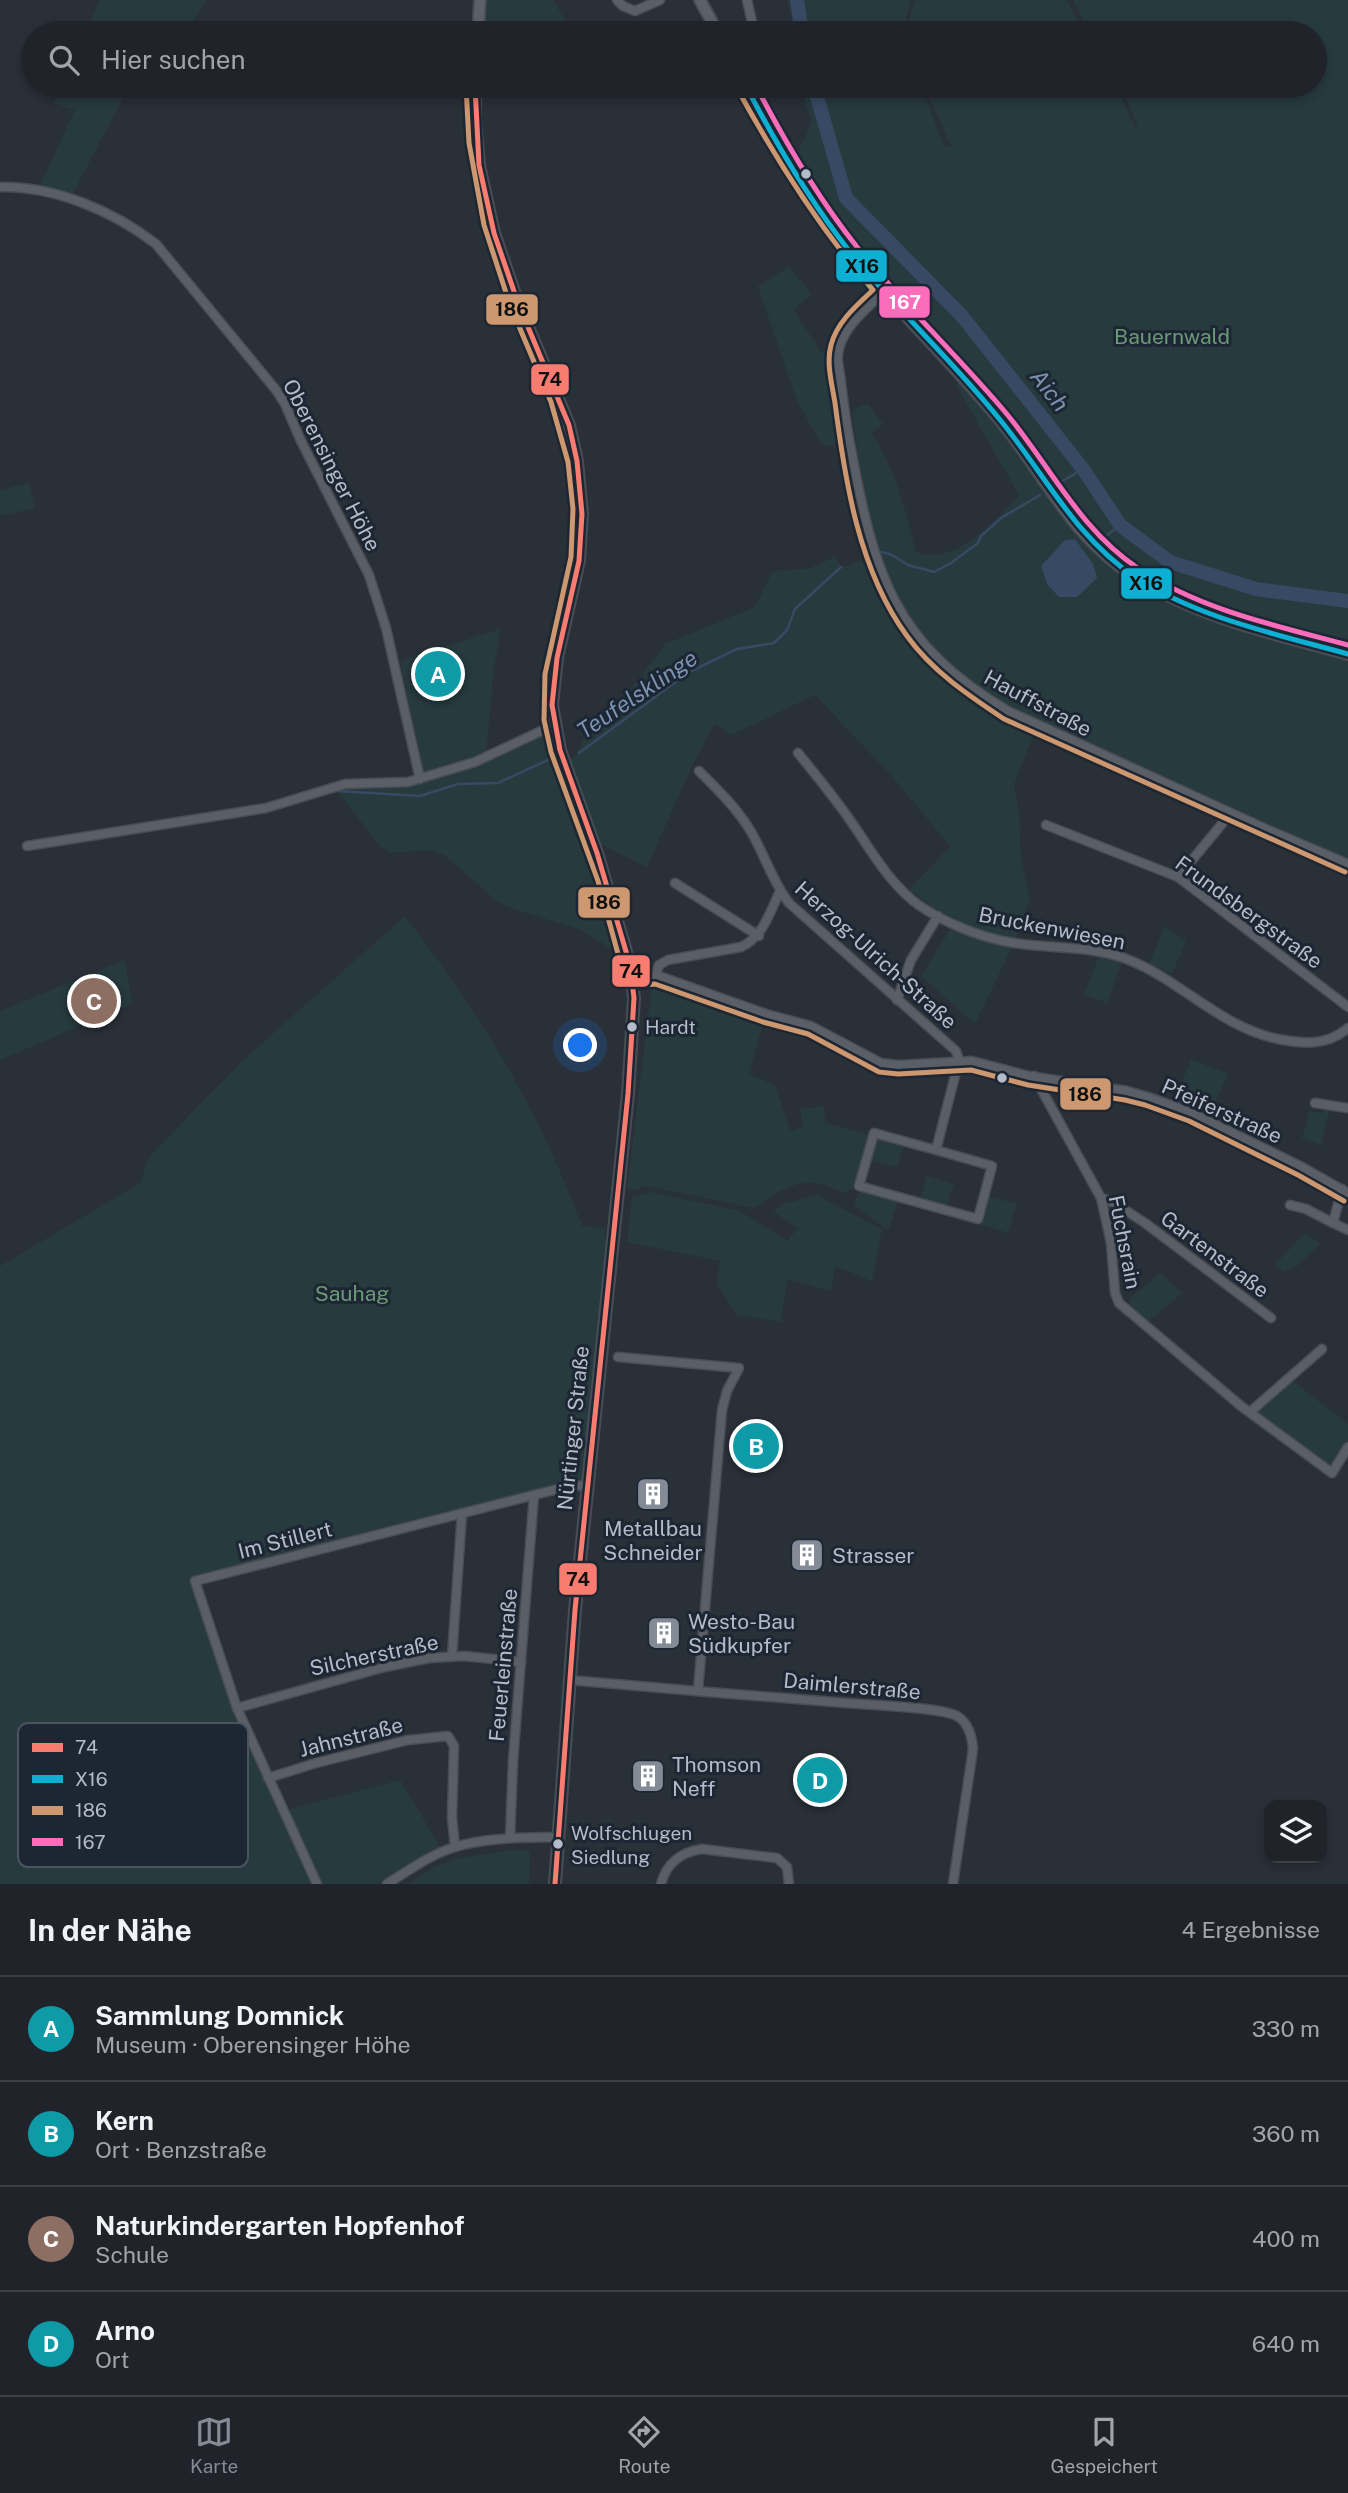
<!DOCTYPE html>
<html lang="de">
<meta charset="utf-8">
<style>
:root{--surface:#20242a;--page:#282c32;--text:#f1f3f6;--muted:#a2a4a8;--line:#3d4147;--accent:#848b96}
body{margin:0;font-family:"Public Sans",sans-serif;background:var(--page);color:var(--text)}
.controls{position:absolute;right:21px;bottom:21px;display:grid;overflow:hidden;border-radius:14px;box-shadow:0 4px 10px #0003}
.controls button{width:63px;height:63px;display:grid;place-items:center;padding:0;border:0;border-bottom:2px solid var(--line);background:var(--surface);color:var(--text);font:35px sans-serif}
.you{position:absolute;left:581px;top:1046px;width:24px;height:24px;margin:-18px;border:5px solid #fff;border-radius:50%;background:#1a73e8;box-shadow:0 0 0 10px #1a73e833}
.badge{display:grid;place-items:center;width:46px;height:46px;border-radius:50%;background:var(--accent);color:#fff;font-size:23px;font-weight:700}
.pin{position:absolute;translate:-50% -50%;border:4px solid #fff;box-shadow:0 2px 7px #0006}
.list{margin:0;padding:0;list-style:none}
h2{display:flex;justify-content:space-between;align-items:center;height:91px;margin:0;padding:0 28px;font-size:30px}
h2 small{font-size:23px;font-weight:400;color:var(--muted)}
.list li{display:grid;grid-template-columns:46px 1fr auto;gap:21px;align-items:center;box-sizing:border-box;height:105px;padding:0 28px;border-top:2px solid var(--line)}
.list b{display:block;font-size:26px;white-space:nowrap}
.list p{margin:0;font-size:23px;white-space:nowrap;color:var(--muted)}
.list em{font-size:23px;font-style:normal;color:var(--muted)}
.icon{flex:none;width:38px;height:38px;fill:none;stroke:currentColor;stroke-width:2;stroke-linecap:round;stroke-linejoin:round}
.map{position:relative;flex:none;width:1348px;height:1884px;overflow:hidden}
.search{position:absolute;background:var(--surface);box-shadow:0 4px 10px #0003;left:21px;right:21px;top:21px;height:77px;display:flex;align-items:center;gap:18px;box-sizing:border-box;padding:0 24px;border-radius:38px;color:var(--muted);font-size:26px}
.sheet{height:511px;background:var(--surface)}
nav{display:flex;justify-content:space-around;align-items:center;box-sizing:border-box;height:98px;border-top:2px solid var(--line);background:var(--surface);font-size:19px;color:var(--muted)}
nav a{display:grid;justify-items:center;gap:4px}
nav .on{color:var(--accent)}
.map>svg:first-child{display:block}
.green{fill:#273a3e}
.water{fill:#384963}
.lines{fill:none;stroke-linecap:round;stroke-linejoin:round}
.stream{stroke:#384963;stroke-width:2.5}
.river{stroke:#384963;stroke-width:14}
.minor-casing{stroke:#484c53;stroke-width:11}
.major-casing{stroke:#484c55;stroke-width:14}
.minor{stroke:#5a5e66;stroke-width:8}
.major{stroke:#5c6168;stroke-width:10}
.bus-1-casing{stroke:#1d2633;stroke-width:10}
.bus-2-casing{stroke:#1d2633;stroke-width:10}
.bus-3-casing{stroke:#1d2633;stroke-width:10}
.bus-4-casing{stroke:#1d2633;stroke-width:10}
.bus-1{stroke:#f97c70;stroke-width:5}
.bus-2{stroke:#0dafd3;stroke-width:5}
.bus-3{stroke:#cd976f;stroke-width:5}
.bus-4{stroke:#fb6dba;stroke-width:5}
.bus-dot{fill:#b4bcc9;stroke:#1d2633;stroke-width:2.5}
.labels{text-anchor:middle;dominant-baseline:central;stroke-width:6;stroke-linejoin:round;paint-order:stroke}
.bus-label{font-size:19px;fill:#b4bcc9;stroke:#1d2633;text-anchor:start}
.park-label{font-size:21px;fill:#6b9a76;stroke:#1d2633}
.street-label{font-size:21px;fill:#b4bcc9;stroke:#1d2633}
.poi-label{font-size:21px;fill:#b4bcc9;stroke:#1d2633;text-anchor:start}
.water-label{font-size:23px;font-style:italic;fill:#7c92b1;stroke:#1d2633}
.key{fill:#1d2633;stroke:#4a5360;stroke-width:2}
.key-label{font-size:19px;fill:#b4bcc9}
.line-badge{stroke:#1d2633;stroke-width:2.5}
.badge-label{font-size:19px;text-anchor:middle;font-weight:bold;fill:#fff}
.pale-badge-label{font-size:19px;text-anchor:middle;font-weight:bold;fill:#111}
</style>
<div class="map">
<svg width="1348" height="1884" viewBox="0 0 1348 1884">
<rect width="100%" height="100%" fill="#2a3038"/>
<g class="green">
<path d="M100 0H206L186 33H85Z"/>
<path d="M487 0H554L571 33H485Z"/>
<path d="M787 0H911L906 19 908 33H795Z"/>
<path d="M916 0H1067L1083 33H910L908 23Z"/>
<path d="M1073 0H1348V644C1281 623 1210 606 1150 571 1086 535 1058 472 1013 419 966 362 910 311 865 253 840 221 819 187 798 152L812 122 800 86H922L943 145 952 148 924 86H1116L1135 128 1138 126 1121 86H1315V33H1089Z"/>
<path d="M62 86H129L70 199 38 190 75 110 54 103Z"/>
<path d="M789 267 812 294 794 310 821 352 831 350V364L845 443 826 447 820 442 797 401 758 286Z"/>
<path d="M960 381 1007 435 1063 517 1080 536 1095 550 1156 594 1348 658V857L1333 853 1032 718C1008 705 984 693 963 676 880 608 865 511 852 410L868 404 883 424 872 433C894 468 907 511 915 551 954 568 995 522 1019 495L956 385Z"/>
<path d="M29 483 35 508 0 516V490Z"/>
<path d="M834 557 842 567 869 559C903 644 953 694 1035 731L1014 785 1019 812 1021 860 1030 898 1014 943 975 1024 921 976 956 920 932 907 909 890 950 846 890 774 815 695 732 735 714 724 692 766 647 867 588 838 622 957 601 942 578 929 506 906 495 900 446 856 429 850 391 853 380 846 337 791V788L421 780 549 732 559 764 576 755 590 726 607 708 628 693 665 644 755 607 772 572 811 568Z"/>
<path d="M500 629 493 677 486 754 424 772 400 661Z"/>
<path d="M405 916C460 987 511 1064 549 1147 561 1172 571 1199 582 1226L605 1228 607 1295 587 1485 195 1582 226 1676 317 1884H0V1266L140 1183 149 1157 241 1062Z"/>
<path d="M1165 926 1186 941 1172 974 1149 964Z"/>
<path d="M1099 956 1122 962 1107 1003 1084 994Z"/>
<path d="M125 960 132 1004 0 1060V1011Z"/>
<path d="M652 984 687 991 764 1019 749 1074 775 1085 790 1131 803 1127 800 1109 823 1106 826 1123 869 1135 853 1189 843 1193C809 1172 784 1186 755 1208L646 1186 635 1190 627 1188Z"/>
<path d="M1191 1059 1228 1074 1209 1117 1174 1101Z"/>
<path d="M1327 1108H1330L1321 1145 1302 1139 1309 1111 1321 1113Z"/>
<path d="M880 1139 904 1144 897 1167 869 1160 874 1144Z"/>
<path d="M927 1176 954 1184 947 1208 920 1200Z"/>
<path d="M859 1191 898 1202 889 1228 886 1229 854 1205Z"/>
<path d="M652 1192 740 1211 788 1241 797 1228 773 1211 784 1204 817 1195 882 1229 872 1281 835 1266 831 1291 787 1279 781 1322 737 1315 717 1284 720 1261 627 1242 632 1197Z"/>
<path d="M988 1196 1017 1204 1008 1233 980 1224Z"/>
<path d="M1305 1233 1320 1244 1297 1266 1283 1272 1275 1264Z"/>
<path d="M1160 1273 1182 1293 1148 1322 1130 1307 1131 1298Z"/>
<path d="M1293 1381 1348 1424V1440L1332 1467 1256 1412Z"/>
<path d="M400 1780 441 1848 427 1854 379 1884H320L286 1810Z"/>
<path d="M521 1849 528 1851 530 1855 529 1884H407L433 1868 459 1858Z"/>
</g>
<path class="water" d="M1075 539 1093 564 1097 578 1077 597H1059L1047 584 1041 566 1065 540Z"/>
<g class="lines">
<g class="stream">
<path d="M1061 482 1083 469"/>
<path d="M1106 536 1120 525"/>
<path d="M882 552 892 555 908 565 934 572 951 563 978 543 981 536 1001 518 1040 495"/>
<path d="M579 753 689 672 737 649 774 643 787 630 795 609 841 567"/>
<path d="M337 791 420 796 458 784 498 783 548 760"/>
</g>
<g class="river">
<path d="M797 0 802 33"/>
<path d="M814 86 846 198 962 316 1083 469 1120 525 1170 562 1256 589 1348 601"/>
</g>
<g class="minor-casing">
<g id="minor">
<path d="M617 0 623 6 635 11 660 0"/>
<path d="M747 0 752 22 750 33"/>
<path d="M762 86 765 90"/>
<path d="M0 187C55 186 113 211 156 244L276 390 285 404 301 441 369 575 386 628 420 779"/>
<path d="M885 291C867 308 841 328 838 354 837 360 839 369 840 375 843 400 846 424 851 449 874 573 893 643 1008 711L1266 829 1348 864"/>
<path d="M798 753C816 775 834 797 850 820 871 850 890 885 920 906 947 924 982 938 1014 943 1051 949 1087 945 1124 958 1179 978 1219 1027 1278 1039 1304 1044 1327 1046 1348 1028"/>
<path d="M699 771C717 789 736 807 750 830 764 853 772 881 789 903L956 1051 959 1060 936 1150 992 1166 978 1219 859 1186 874 1133 936 1150"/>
<path d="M1046 825 1178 877 1348 1007"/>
<path d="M27 846 266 808 345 784 408 782 475 762 554 725"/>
<path d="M1178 877 1231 813"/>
<path d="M675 883 759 936"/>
<path d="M656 975 659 965 668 960 741 947C763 937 770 912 780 891"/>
<path d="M633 977 656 975 766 1014 811 1026 881 1063 898 1065 972 1061 1029 1076 1127 1091 1148 1097 1192 1113 1302 1167 1348 1193"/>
<path d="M897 1000 911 960 938 916"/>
<path d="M1034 1076 1101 1198 1111 1243 1115 1293 1119 1303 1241 1406 1332 1473 1348 1447"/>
<path d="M1315 1103 1348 1108"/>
<path d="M1342 1189 1333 1223 1348 1230"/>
<path d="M1101 1198 1113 1202 1145 1223 1271 1318"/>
<path d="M1290 1205 1306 1209 1333 1223"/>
<path d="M618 1357 739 1368 727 1391 722 1410 698 1690"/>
<path d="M1250 1412 1322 1349"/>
<path d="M452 1656 462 1513"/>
<path d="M569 1680C661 1688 754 1696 846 1703 869 1705 941 1707 957 1716 969 1723 972 1736 973 1749L953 1884"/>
<path d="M237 1708 385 1667 429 1658 464 1656 521 1662"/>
<path d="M268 1778 316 1763 408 1740 448 1736 454 1746 452 1817 455 1847"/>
<path d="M510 1838 513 1761 534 1495"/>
<path d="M317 1884 237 1708 195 1581 566 1487 587 1485"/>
<path d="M387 1884C408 1871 431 1854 455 1847 488 1837 525 1838 559 1837"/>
<path d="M661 1884C666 1864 681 1852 702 1849L777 1858 787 1867 789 1884"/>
</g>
</g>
<g class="major-casing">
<g id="major">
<path d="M700 0 718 33"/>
<path d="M478 33 480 0"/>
<path d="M475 86V120L479 165 494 233 518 303 569 425 577 461 582 514 579 561 557 658 552 705 560 750 597 853 630 965 634 998 628 1094 575 1610 555 1884"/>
<path d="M746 86C771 134 798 183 830 226 882 296 947 355 1001 421 1048 479 1069 534 1135 577 1199 618 1276 634 1348 654"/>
</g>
</g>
<use href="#minor" class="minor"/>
<use href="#major" class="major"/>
<g class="bus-1-casing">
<path id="bus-1" d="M475 86 479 165 494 233 518 303 569 425 577 461 582 514 579 561 557 658 552 705 560 750 597 853 630 965 634 998 628 1094 575 1610 555 1884"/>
</g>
<g class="bus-2-casing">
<path id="bus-2" d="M746 86C776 144 809 200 850 252 898 311 954 362 1001 421 1045 475 1076 538 1135 577 1198 618 1276 634 1348 654"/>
</g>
<g class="bus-3-casing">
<g id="bus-3">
<path d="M466 86 469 143 484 225 510 305 551 402 568 462 573 509 571 557 545 674 544 720 551 752 598 881 626 983 633 986 655 984 763 1022 808 1034 879 1072 898 1074 971 1070 1028 1085 1125 1100 1145 1105 1189 1121 1298 1175 1344 1201"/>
<path d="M738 90C777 161 820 229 873 290 856 306 837 322 831 345 826 363 832 384 835 403 845 481 859 571 907 636 932 671 968 695 1004 719L1345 872"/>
</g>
</g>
<g class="bus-4-casing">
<path id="bus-4" d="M756 86C785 142 817 197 857 247 904 305 958 356 1006 413 1050 466 1080 530 1139 569 1201 610 1277 626 1348 645"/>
</g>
<use href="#bus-1" class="bus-1"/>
<use href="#bus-2" class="bus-2"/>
<use href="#bus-3" class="bus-3"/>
<use href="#bus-4" class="bus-4"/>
</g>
<defs>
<g id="building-square" transform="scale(1.75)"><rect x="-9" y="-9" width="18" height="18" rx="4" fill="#848b96" stroke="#1d2633"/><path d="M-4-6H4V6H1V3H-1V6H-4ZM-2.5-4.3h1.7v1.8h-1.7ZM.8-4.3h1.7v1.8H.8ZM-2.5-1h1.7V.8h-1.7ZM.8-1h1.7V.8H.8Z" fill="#fff"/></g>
</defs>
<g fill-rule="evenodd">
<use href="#building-square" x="653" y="1494"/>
<use href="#building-square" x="807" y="1555"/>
<use href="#building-square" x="664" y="1633"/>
<use href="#building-square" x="648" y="1776"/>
</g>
<g class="bus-dot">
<circle cx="806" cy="174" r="6"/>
<circle cx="632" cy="1027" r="6"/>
<circle cx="1002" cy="1078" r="6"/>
<circle cx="558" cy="1844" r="6"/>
</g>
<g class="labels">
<g class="bus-label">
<text x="645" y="1027">Hardt</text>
<text x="571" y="1833">Wolfschlugen<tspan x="571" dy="24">Siedlung</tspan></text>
</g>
<g class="park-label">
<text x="1172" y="336">Bauernwald</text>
<text x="352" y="1293">Sauhag</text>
</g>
<g class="street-label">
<text transform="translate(332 465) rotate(63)">Oberensinger Höhe</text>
<text transform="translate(1038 703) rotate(28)">Hauffstraße</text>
<text transform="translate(1249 912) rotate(36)">Frundsbergstraße</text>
<text transform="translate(1052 928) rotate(11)">Bruckenwiesen</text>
<text transform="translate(876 955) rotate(42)">Herzog-Ulrich-Straße</text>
<text transform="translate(1222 1111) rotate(24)">Pfeiferstraße</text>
<text transform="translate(1125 1242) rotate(79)">Fuchsrain</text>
<text transform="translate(1215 1254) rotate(37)">Gartenstraße</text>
<text transform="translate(573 1428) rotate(-84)">Nürtinger Straße</text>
<text transform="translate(285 1540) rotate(-14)">Im Stillert</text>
<text transform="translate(374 1655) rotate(-12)">Silcherstraße</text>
<text transform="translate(503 1665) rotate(-85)">Feuerleinstraße</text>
<text transform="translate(852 1686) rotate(5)">Daimlerstraße</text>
<text transform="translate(351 1737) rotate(-14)">Jahnstraße</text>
</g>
<g class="poi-label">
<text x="653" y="1528" text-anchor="middle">Metallbau<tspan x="653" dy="24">Schneider</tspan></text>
<text x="832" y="1555">Strasser</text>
<text x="688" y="1621">Westo-Bau<tspan x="688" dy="24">Südkupfer</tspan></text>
<text x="672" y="1764">Thomson<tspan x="672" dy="24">Neff</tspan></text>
</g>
<g class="water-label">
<text transform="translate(1050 390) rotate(52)">Aich</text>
<text transform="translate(637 694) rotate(-34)">Teufelsklinge</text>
</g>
</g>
<rect x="18" y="1723" width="230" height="144" rx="10" class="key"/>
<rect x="32" y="1743" width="31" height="9" fill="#f97c70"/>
<rect x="32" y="1775" width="31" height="8" fill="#0dafd3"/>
<rect x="32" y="1806" width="31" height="9" fill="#cd976f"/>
<rect x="32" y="1838" width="31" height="8" fill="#fb6dba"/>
<g class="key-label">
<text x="75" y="1754">74</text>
<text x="75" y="1786">X16</text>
<text x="75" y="1817">186</text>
<text x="75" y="1849">167</text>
</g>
<g class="line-badge">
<rect x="835" y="249" width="53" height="34" rx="7" fill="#0dafd3"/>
<rect x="878" y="285" width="53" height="34" rx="7" fill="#fb6dba"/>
<rect x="485" y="293" width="54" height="33" rx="7" fill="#cd976f"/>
<rect x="530" y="363" width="40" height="33" rx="7" fill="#f97c70"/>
<rect x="1120" y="567" width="53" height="33" rx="7" fill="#0dafd3"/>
<rect x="577" y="886" width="54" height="33" rx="7" fill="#cd976f"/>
<rect x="611" y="954" width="40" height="34" rx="7" fill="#f97c70"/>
<rect x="1059" y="1077" width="53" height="34" rx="7" fill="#cd976f"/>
<rect x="558" y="1562" width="40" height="34" rx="7" fill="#f97c70"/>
</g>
<g class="badge-label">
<text x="905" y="309">167</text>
</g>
<g class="pale-badge-label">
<text x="862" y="273">X16</text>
<text x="512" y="316">186</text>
<text x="550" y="386">74</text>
<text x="1146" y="590">X16</text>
<text x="604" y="909">186</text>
<text x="631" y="978">74</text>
<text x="1085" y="1101">186</text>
<text x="578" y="1586">74</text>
</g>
</svg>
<div class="controls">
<button><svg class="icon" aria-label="layers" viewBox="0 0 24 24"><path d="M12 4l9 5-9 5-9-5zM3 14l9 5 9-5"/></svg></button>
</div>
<div class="you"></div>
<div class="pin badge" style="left:438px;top:674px;background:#0f9aa8">A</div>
<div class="pin badge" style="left:756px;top:1446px;background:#0f9aa8">B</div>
<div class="pin badge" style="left:94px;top:1001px;background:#8d6e63">C</div>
<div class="pin badge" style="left:820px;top:1780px;background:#0f9aa8">D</div>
<div class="search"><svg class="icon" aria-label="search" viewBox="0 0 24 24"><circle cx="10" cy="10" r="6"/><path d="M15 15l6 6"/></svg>Hier suchen</div>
</div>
<section class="sheet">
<h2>In der Nähe<small>4 Ergebnisse</small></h2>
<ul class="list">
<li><span class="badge" style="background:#0f9aa8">A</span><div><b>Sammlung Domnick</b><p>Museum · Oberensinger Höhe</p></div><em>330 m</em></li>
<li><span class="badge" style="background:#0f9aa8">B</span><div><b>Kern</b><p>Ort · Benzstraße</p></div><em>360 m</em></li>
<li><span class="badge" style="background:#8d6e63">C</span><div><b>Naturkindergarten Hopfenhof</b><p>Schule</p></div><em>400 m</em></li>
<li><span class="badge" style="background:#0f9aa8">D</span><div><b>Arno</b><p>Ort</p></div><em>640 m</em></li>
</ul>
</section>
<nav>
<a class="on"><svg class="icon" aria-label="map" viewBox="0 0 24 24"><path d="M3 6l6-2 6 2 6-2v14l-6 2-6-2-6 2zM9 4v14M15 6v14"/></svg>Karte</a>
<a><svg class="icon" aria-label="directions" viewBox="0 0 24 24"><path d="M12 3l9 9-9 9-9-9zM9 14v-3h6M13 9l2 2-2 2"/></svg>Route</a>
<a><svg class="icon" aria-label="saved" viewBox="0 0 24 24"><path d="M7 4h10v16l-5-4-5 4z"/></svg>Gespeichert</a>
</nav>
